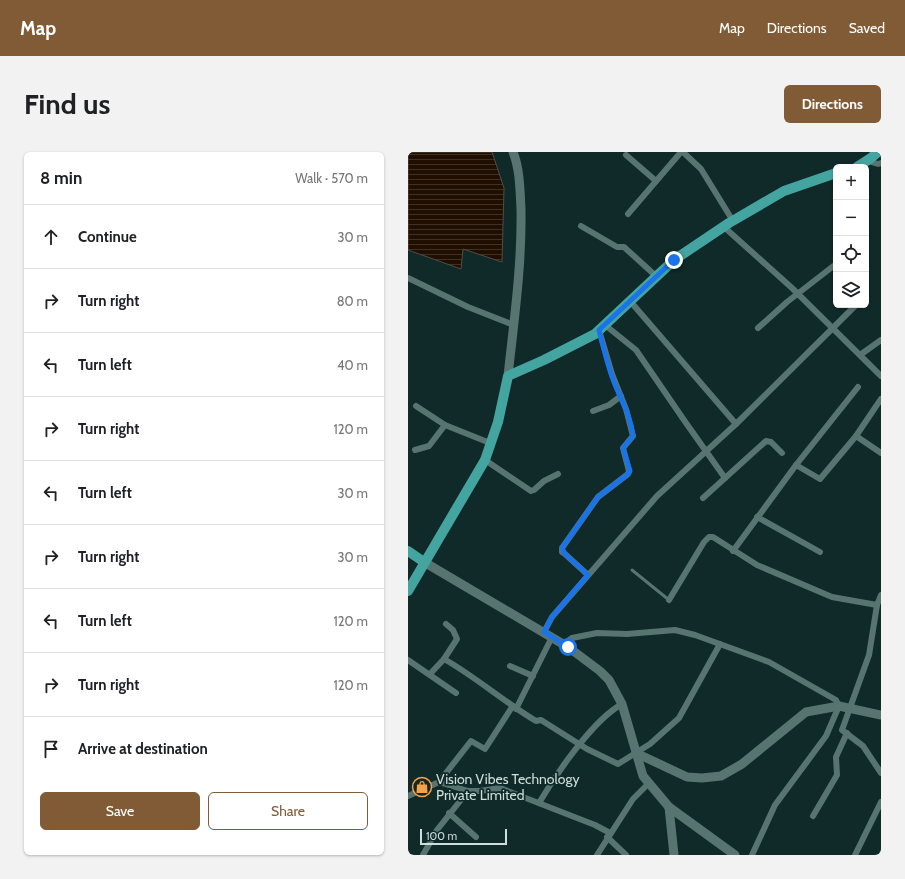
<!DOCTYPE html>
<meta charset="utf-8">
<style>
:root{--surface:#fff;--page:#f2f2f2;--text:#202124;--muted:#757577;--line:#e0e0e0;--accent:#815b35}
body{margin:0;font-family:Cabin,sans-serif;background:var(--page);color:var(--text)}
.controls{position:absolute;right:12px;top:12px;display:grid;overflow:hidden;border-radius:6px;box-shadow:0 1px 3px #0004}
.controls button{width:36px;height:36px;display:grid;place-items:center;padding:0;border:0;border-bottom:1px solid var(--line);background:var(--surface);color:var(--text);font:20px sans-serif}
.scale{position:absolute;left:12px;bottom:10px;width:87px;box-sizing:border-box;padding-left:4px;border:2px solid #cededc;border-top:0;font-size:11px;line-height:14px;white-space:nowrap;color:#cededc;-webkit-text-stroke:3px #0f2a28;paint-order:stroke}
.stop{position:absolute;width:12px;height:12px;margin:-9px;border:3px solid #1a73e8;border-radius:50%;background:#fff}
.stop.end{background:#1a73e8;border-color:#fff;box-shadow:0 1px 4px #0008}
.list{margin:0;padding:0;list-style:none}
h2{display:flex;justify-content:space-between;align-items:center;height:52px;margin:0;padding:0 16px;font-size:17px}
h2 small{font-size:13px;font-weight:400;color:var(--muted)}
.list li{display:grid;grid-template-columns:26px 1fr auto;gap:12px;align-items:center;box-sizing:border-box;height:64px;padding:0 16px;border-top:1px solid var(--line)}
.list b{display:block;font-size:15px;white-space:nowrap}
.list em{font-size:13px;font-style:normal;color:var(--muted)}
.actions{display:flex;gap:8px;padding:12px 16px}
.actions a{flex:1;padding:9px 0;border:1px solid var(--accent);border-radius:6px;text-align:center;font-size:14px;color:var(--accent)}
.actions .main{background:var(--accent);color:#fff}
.icon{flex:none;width:22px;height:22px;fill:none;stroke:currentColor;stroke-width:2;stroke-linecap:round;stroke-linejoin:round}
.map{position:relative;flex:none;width:473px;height:703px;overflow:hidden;border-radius:6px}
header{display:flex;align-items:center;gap:24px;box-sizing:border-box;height:56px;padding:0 20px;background:var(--accent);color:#fff}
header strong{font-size:19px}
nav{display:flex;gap:22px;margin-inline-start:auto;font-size:14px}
.intro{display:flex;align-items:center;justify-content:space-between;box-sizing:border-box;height:96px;padding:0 24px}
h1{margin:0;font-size:28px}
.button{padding:10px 18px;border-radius:6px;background:var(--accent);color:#fff;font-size:14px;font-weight:700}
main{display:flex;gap:24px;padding:0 24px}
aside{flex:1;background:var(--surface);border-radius:6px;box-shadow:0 1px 3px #0004}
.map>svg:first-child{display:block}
.water{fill:url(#water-rules);stroke:#544c42}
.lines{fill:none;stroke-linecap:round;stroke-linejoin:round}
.lane{stroke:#577471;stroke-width:3}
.street{stroke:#577471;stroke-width:6}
.secondary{stroke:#577471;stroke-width:9}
.primary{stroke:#44a49f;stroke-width:10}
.route{stroke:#1a73e8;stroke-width:5}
.labels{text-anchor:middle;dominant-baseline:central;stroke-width:3.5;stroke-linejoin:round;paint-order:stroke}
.poi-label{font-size:14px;fill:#cededc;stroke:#0f2a28;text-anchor:start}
</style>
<header>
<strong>Map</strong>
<nav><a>Map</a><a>Directions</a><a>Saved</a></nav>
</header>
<div class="intro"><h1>Find us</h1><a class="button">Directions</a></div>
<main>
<aside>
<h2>8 min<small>Walk · 570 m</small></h2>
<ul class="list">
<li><svg class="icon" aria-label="ahead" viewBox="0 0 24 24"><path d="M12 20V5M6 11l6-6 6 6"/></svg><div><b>Continue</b></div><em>30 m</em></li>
<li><svg class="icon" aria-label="right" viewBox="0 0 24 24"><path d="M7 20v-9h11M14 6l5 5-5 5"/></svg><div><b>Turn right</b></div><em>80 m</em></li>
<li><svg class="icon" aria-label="left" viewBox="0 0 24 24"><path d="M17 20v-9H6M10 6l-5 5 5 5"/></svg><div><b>Turn left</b></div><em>40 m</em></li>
<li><svg class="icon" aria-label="right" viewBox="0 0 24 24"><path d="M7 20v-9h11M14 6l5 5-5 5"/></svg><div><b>Turn right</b></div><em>120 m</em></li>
<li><svg class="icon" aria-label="left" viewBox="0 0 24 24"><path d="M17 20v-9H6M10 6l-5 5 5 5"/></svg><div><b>Turn left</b></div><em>30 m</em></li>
<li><svg class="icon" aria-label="right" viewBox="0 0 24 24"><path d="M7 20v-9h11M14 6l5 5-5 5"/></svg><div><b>Turn right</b></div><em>30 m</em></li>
<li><svg class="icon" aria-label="left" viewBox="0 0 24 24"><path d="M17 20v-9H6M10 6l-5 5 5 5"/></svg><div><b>Turn left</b></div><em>120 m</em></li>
<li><svg class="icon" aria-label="right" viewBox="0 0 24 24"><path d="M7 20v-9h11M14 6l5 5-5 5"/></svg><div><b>Turn right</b></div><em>120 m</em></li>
<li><svg class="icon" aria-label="arrive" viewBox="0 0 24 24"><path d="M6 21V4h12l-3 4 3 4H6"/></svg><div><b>Arrive at destination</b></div></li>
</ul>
<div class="actions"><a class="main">Save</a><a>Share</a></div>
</aside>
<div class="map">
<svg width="473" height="703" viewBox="0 0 473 703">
<defs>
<pattern id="water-rules" width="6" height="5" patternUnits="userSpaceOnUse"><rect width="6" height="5" fill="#200e00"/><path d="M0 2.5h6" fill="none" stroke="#3f3125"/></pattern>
</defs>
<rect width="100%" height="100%" fill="#0f2a28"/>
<path class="water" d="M0 0H84L96 36 94 110 55 97 53 117 0 98Z"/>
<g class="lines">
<path class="lane" d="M224 418 261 448"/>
<g class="street">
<path d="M275 0 293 17 325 69"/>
<path d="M218 3 248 29"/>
<path d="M460 9 470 12 473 11"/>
<path d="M220 62 273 0"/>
<path d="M173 74 209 95H216L249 125"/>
<path d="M316 75 384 136 473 224"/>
<path d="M0 126 60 155 106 173"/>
<path d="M222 149 328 272"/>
<path d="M197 173 228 198 278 271 317 326"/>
<path d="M350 176 379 150 428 112"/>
<path d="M452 203 473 188"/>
<path d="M473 247 448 284 473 301"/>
<path d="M8 254 37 273"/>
<path d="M185 259 201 253 213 244"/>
<path d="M7 298 21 294 37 273 82 291"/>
<path d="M77 308 123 339 126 338 136 329 150 322"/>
<path d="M388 313 412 327 448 284"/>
<path d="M295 346 358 289 363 290 374 301"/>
<path d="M349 365 412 400"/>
<path d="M325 399 388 313 450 235"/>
<path d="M180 423 157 402 154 400V396L190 345 220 322 221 319 215 296 225 284 218 257 204 222 191 178"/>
<path d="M473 443 469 453 461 503 434 578 455 594 473 621"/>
<path d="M261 448 296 390 301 385H305L349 413 424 445 469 453"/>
<path d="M136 480 144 465 249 344 328 272 448 153"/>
<path d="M156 492 164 486 189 481 219 482 267 478 287 483 361 510 428 548 431 554 418 584 367 653 344 703"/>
<path d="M36 507C68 525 96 550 128 569L133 568 179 597 210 612 242 592 271 566 312 492"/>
<path d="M0 508 48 541"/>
<path d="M102 514 125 524"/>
<path d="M22 522 36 507 49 487 45 478 38 472"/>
<path d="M108 557 144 485"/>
<path d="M31 630 63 589 77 597 104 555"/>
<path d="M0 644 31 630 60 639H72L92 636 187 673 202 681"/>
<path d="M131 651C148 622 185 568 214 552"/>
<path d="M41 661 68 685"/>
<path d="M405 664 429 623 428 605 439 581"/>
<path d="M199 685 218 703"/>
<path d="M15 703 29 678 60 639"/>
<path d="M189 703 225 647 241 631"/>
<path d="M447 703 473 650"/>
</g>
<g class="secondary">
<path d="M100 224C106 168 114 113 113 57 112 39 112 17 105 0"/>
<path d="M16 410 160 495 192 519 201 528 214 552 235 624 261 655 327 703"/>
<path d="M228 601 279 625 294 626 313 624 334 612 398 560 431 554 473 563"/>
<path d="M261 655 266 703"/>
</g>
<g class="primary">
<path d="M449 15 463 6 470 0"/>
<path d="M0 399 16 410"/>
<path d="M0 439 77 308 90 270 100 224 136 208 187 182 266 108 321 71 376 39 428 21"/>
</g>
</g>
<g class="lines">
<path class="route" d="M160 495 136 480 144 465 180 423 157 402 154 396 190 345 220 322 222 319 215 296 225 284C223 266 215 251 208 235 200 217 196 197 191 178L266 108"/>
</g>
<defs>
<g id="shop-ring" transform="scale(1)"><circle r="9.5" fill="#0f2a28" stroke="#f7a149" stroke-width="1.5"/><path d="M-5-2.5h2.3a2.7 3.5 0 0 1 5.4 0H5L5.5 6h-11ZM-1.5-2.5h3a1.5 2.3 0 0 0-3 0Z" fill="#f7a149"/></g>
</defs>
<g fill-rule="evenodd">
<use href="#shop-ring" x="14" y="635"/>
</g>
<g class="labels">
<g class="poi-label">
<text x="28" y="627">Vision Vibes Technology<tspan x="28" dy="16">Private Limited</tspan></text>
</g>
</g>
</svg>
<div class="controls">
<button>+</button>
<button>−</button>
<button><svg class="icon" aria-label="locate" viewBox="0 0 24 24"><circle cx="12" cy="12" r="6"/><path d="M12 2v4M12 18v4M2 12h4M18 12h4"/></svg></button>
<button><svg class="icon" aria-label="layers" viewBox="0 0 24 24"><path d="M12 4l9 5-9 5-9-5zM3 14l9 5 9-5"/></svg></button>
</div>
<div class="scale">100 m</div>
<div class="stop" style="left:160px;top:495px"></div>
<div class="stop end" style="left:266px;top:108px"></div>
</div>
</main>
